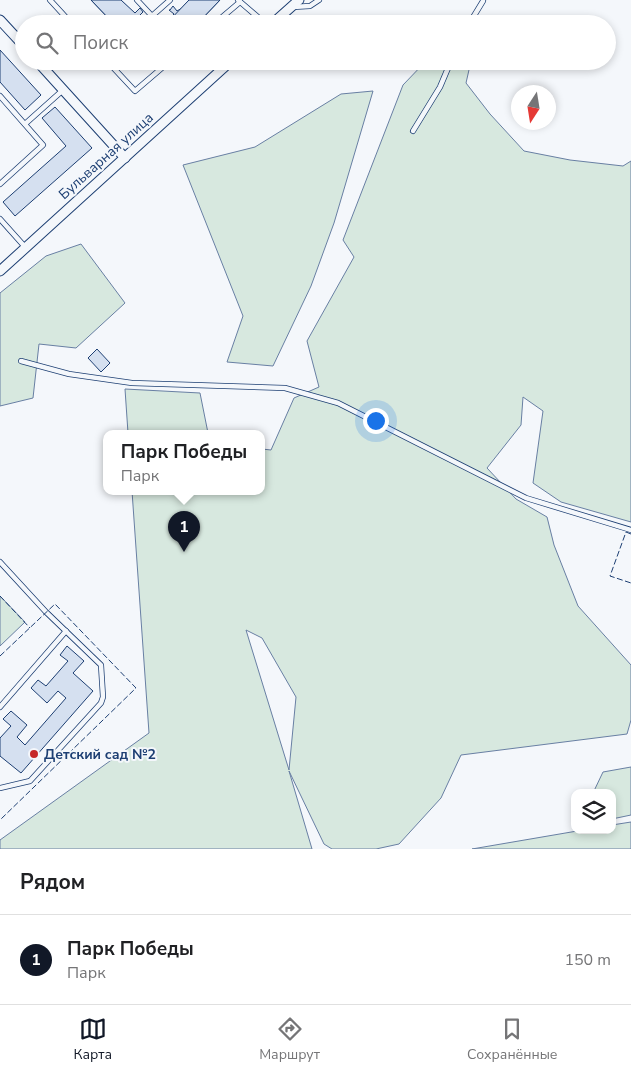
<!DOCTYPE html>
<html lang="ru">
<meta charset="utf-8">
<style>
:root{--surface:#fff;--page:#f2f2f2;--text:#202124;--muted:#757577;--line:#e0e0e0;--accent:#111827}
body{margin:0;font-family:"Nunito Sans",sans-serif;background:var(--page);color:var(--text)}
.controls{position:absolute;right:15px;bottom:15px;display:grid;overflow:hidden;border-radius:10px;box-shadow:0 2px 8px #0003}
.controls button{width:45px;height:45px;display:grid;place-items:center;padding:0;border:0;border-bottom:1px solid var(--line);background:var(--surface);color:var(--text);font:25px sans-serif}
.compass{position:absolute;left:511px;top:85px;width:45px;height:45px;border-radius:50%;background:var(--surface);box-shadow:0 2px 8px #0003;rotate:192deg}
.you{position:absolute;left:375px;top:420px;width:18px;height:18px;margin:-12px;border:4px solid #fff;border-radius:50%;background:#1a73e8;box-shadow:0 0 0 8px #1a73e833}
.badge{display:grid;place-items:center;width:32px;height:32px;border-radius:50%;background:var(--accent);color:#fff;font-size:16px;font-weight:700}
.pin{position:absolute;translate:-50% -41px;filter:drop-shadow(0 1px 2px #0008)}
.pin::after{content:'';position:absolute;top:26px;width:18px;height:15px;background:inherit;clip-path:polygon(0 0,100% 0,50% 100%)}
.popup{position:absolute;left:103px;top:430px;width:162px;height:65px;box-sizing:border-box;display:grid;place-content:center;border-radius:10px;background:var(--surface);filter:drop-shadow(0 1px 4px #0005);font-size:16px;white-space:nowrap;color:var(--muted)}
.popup b{font-size:19px;color:var(--text)}
.popup::after{content:'';position:absolute;left:50%;top:100%;margin-left:-10px;border:10px solid transparent;border-top-color:var(--surface)}
.list{margin:0;padding:0;list-style:none}
h2{display:flex;justify-content:space-between;align-items:center;height:65px;margin:0;padding:0 20px;font-size:21px}
h2 small{font-size:16px;font-weight:400;color:var(--muted)}
.list li{display:grid;grid-template-columns:32px 1fr auto;gap:15px;align-items:center;box-sizing:border-box;height:90px;padding:0 20px;border-top:1px solid var(--line)}
.list b{display:block;font-size:19px;white-space:nowrap}
.list p{margin:0;font-size:16px;white-space:nowrap;color:var(--muted)}
.list em{font-size:16px;font-style:normal;color:var(--muted)}
.icon{flex:none;width:28px;height:28px;fill:none;stroke:currentColor;stroke-width:2;stroke-linecap:round;stroke-linejoin:round}
.map{position:relative;flex:none;width:631px;height:849px;overflow:hidden}
.search{position:absolute;background:var(--surface);box-shadow:0 2px 8px #0003;left:15px;right:15px;top:15px;height:55px;display:flex;align-items:center;gap:12px;box-sizing:border-box;padding:0 18px;border-radius:28px;color:var(--muted);font-size:19px}
.sheet{height:155px;background:var(--surface)}
nav{display:flex;justify-content:space-around;align-items:center;box-sizing:border-box;height:70px;border-top:1px solid var(--line);background:var(--surface);font-size:14px;color:var(--muted)}
nav a{display:grid;justify-items:center;gap:2px}
nav .on{color:var(--accent)}
.map>svg:first-child{display:block}
.green{fill:#d7e8df;stroke:#687fa3;fill-rule:evenodd}
.building{fill:#d5e0f0;stroke:#1d3f73}
.lines{fill:none;stroke-linecap:round;stroke-linejoin:round}
.lane-casing{stroke:#1d3f73;stroke-width:6}
.street-casing{stroke:#1d3f73;stroke-width:11}
.lane{stroke:#f4f7fb;stroke-width:4.5}
.street{stroke:#f4f7fb;stroke-width:9}
.fence{stroke:#1d3f73;stroke-width:1;stroke-dasharray:6 2.5;stroke-linecap:butt}
.poi-dot{fill:#c62828;stroke:#f4f7fb;stroke-width:2}
.labels{text-anchor:middle;dominant-baseline:central;stroke-width:4;stroke-linejoin:round;paint-order:stroke}
.street-label{font-size:14px;fill:#1d3f73;stroke:#f4f7fb}
.poi-label{font-size:14px;font-weight:bold;fill:#1d3f73;stroke:#f4f7fb;text-anchor:start}
</style>
<div class="map">
<svg width="631" height="849" viewBox="0 0 631 849">
<rect width="100%" height="100%" fill="#f4f7fb"/>
<g class="green">
<path d="M426 61H471L466 83 490 114 524 151 570 160 623 166 631 161V522L561 502 533 483 543 411 523 397 521 425 487 468 516 499 547 517 554 545 578 606 631 665V720L627 734 461 755 441 798 399 844 376 849H332L324 844 289 771 312 849H0V840L149 733 132 491H262V449L271 450 294 398 319 387 307 341 354 257 343 240 403 85ZM246 630 262 638 296 697 289 770Z"/>
<path d="M373 91 334 223 311 286 273 366 227 362 243 316 183 165 255 147 341 94Z"/>
<path d="M81 244 125 303 76 348 39 344 33 398 0 406V293L46 256Z"/>
<path d="M125 389 200 393 208 433H128Z"/>
<path d="M0 596 25 622 0 646Z"/>
<path d="M631 767V815L612 819V793H593L603 772Z"/>
<path d="M631 822V849H472L583 830H612V825Z"/>
</g>
<g class="building">
<path d="M91 0H121L144 24H114Z"/>
<path d="M91 0H121L135 13 140 8 143 12 139 16 144 24H114Z"/>
<path d="M189 0H220L197 24H166L174 14 169 10H170L173 6 177 11 182 8Z"/>
<path d="M220 0 197 24H166L189 0Z"/>
<path d="M0 50 41 95 25 110 0 82Z"/>
<path d="M55 107 92 148 15 216 3 202 66 146 42 118Z"/>
<path d="M97 349 110 363 101 372 88 358Z"/>
<path d="M67 646 84 661 73 673 93 691 21 773 0 756V738L11 726 3 719 11 711 27 725 17 737 25 745 66 698 58 691 47 703 31 688 38 680 46 686 68 661 60 655Z"/>
</g>
<g class="lines">
<g class="lane-casing">
<g id="lane">
<path d="M50 0 72 24"/>
<path d="M137 0 152 16 170 0"/>
<path d="M238 0 266 24"/>
<path d="M293 7 310 6 319 0"/>
<path d="M214 24 240 2"/>
<path d="M469 24 483 1"/>
<path d="M107 61 135 91 170 61"/>
<path d="M0 96 43 145 0 184"/>
<path d="M25 124 63 90"/>
<path d="M413 131 440 87 451 61"/>
<path d="M0 219 26 248"/>
<path d="M21 361 69 374 132 383 285 388 338 403 526 498 631 530"/>
<path d="M0 562 46 612 101 665 103 697 101 703 30 781 0 788"/>
<path d="M0 707 66 631"/>
</g>
</g>
<g class="street-casing">
<g id="street">
<path d="M0 20 24 46"/>
<path d="M272 24 299 0"/>
<path d="M37 61 125 158"/>
<path d="M0 271 231 61"/>
</g>
</g>
<use href="#lane" class="lane"/>
<use href="#street" class="street"/>
<g class="fence">
<path d="M631 534 626 532 610 576 631 583"/>
<path d="M0 596 30 628"/>
<path d="M0 656 55 604 136 688 0 820"/>
</g>
</g>
<circle class="poi-dot" cx="34" cy="754" r="5"/>
<g class="labels">
<g class="street-label">
<text transform="translate(106 156) rotate(-42)">Бульварная улица</text>
</g>
<g class="poi-label">
<text x="44" y="754">Детский сад №2</text>
</g>
</g>
</svg>
<div class="controls">
<button><svg class="icon" aria-label="layers" viewBox="0 0 24 24"><path d="M12 4l9 5-9 5-9-5zM3 14l9 5 9-5"/></svg></button>
</div>
<svg class="compass" viewBox="-18 -18 36 36"><path d="M0-13l5 13h-10z" fill="#e53935"/><path d="M0 13l5-13h-10z" fill="#757577"/></svg>
<div class="you"></div>
<div class="pin badge" style="left:184px;top:552px">1</div>
<div class="popup"><b>Парк Победы</b>Парк</div>
<div class="search"><svg class="icon" aria-label="search" viewBox="0 0 24 24"><circle cx="10" cy="10" r="6"/><path d="M15 15l6 6"/></svg>Поиск</div>
</div>
<section class="sheet">
<h2>Рядом<small></small></h2>
<ul class="list">
<li><span class="badge">1</span><div><b>Парк Победы</b><p>Парк</p></div><em>150 m</em></li>
</ul>
</section>
<nav>
<a class="on"><svg class="icon" aria-label="map" viewBox="0 0 24 24"><path d="M3 6l6-2 6 2 6-2v14l-6 2-6-2-6 2zM9 4v14M15 6v14"/></svg>Карта</a>
<a><svg class="icon" aria-label="directions" viewBox="0 0 24 24"><path d="M12 3l9 9-9 9-9-9zM9 14v-3h6M13 9l2 2-2 2"/></svg>Маршрут</a>
<a><svg class="icon" aria-label="saved" viewBox="0 0 24 24"><path d="M7 4h10v16l-5-4-5 4z"/></svg>Сохранённые</a>
</nav>
